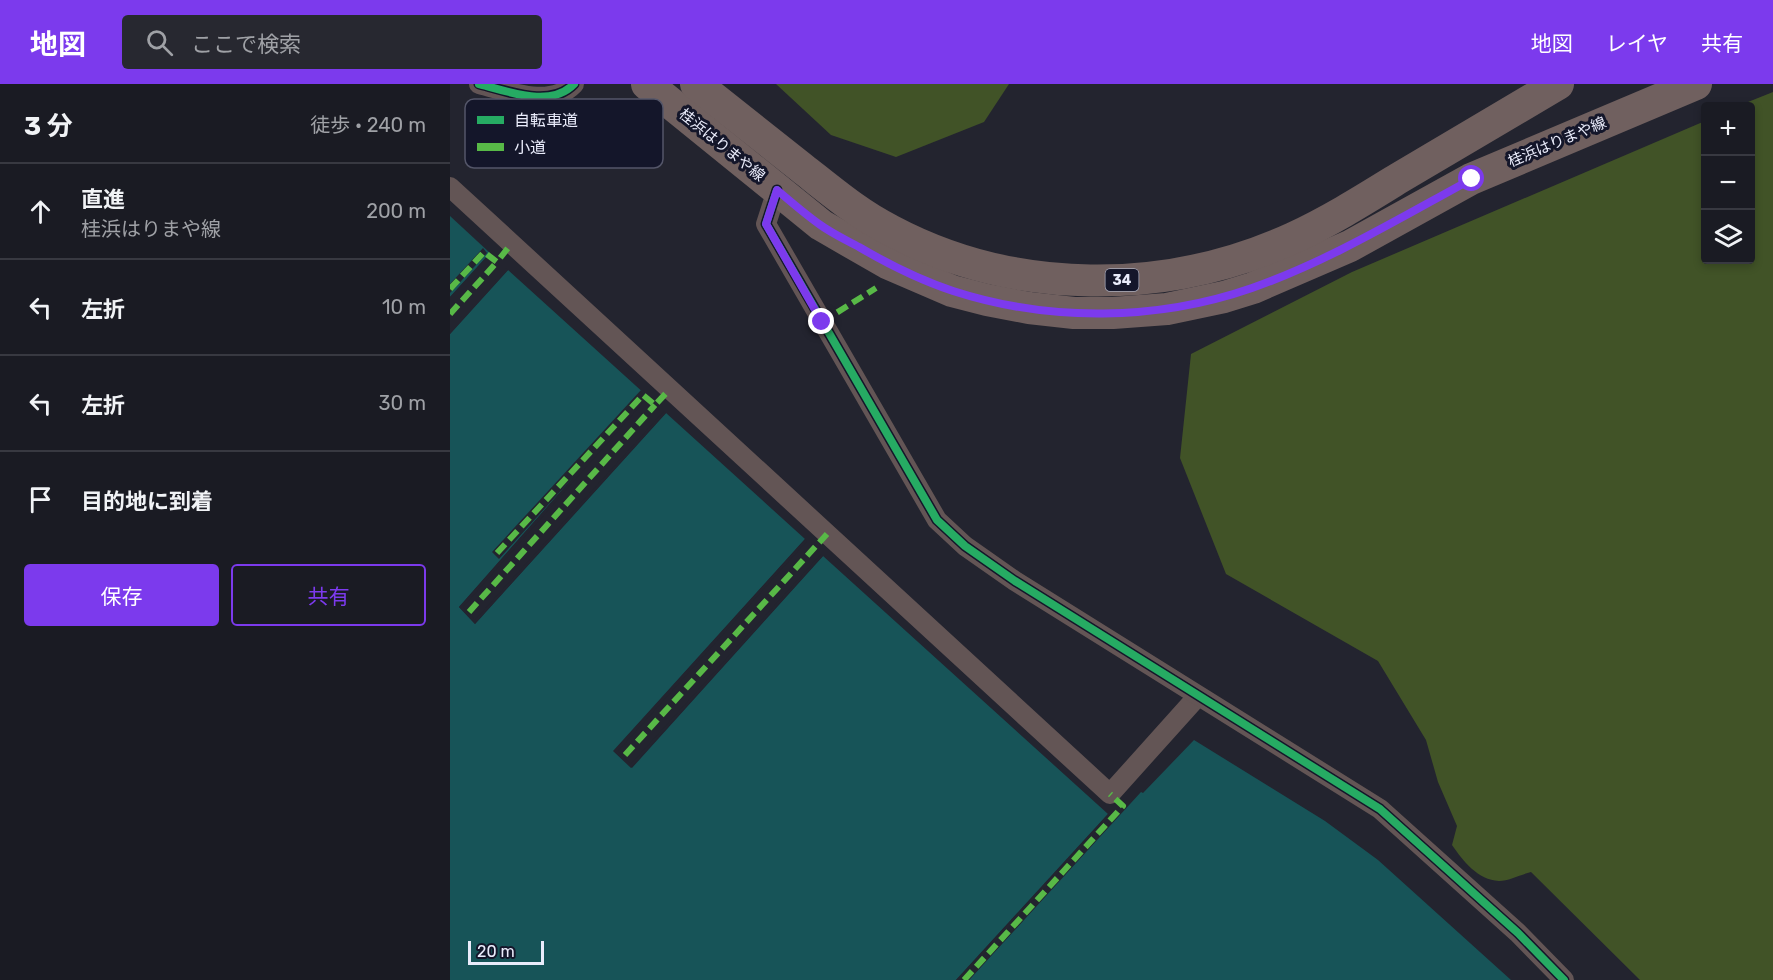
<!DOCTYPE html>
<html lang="ja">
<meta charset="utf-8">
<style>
:root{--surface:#1a1b23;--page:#272830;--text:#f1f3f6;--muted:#9fa1a6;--line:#383941;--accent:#7c3aed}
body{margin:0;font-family:Rubik,"Noto Sans JP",sans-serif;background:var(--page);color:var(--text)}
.controls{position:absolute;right:18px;top:18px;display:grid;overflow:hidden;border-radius:6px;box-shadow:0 3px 9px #0003}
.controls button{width:54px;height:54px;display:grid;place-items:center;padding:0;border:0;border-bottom:2px solid var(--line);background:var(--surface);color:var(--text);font:30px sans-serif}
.scale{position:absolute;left:18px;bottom:15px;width:76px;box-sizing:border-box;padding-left:6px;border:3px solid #eaecfb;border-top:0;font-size:16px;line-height:21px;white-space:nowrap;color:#eaecfb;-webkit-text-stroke:4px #14162a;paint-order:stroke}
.stop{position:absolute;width:18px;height:18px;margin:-14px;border:4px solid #7c3aed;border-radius:50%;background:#fff}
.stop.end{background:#7c3aed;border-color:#fff;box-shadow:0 2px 6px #0008}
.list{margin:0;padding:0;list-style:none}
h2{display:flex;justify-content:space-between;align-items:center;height:78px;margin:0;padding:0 24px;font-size:26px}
h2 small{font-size:20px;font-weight:400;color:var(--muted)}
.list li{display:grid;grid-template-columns:39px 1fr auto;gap:18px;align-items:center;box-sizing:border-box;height:96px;padding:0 24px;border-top:2px solid var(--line)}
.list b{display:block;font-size:22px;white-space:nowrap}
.list p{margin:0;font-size:20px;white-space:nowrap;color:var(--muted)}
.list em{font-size:20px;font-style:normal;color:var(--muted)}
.actions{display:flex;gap:12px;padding:18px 24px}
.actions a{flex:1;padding:14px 0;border:2px solid var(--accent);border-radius:6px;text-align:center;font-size:21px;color:var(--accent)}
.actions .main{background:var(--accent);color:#fff}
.icon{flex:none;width:33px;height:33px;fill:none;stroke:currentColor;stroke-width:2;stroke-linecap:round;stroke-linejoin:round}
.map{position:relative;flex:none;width:1323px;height:896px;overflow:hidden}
header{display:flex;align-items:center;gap:36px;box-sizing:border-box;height:84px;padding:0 30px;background:var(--accent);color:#fff}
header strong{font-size:28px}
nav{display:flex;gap:33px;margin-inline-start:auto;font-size:21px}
.search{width:420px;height:54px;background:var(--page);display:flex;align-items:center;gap:15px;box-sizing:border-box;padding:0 21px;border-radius:6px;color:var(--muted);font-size:22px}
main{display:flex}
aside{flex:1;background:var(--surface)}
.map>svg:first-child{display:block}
.forest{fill:#415327}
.water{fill:#175458}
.pier{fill:#23242f}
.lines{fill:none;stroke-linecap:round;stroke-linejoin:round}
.street{stroke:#635555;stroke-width:20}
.primary{stroke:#70605f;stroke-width:32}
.quiet{stroke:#58b947;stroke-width:6;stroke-dasharray:12 6;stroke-linecap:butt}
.cycleway-casing{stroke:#14162a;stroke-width:11}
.cycleway{stroke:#26ab63;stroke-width:8}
.route{stroke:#7c3aed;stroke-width:8}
.labels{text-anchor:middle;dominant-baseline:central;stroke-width:6;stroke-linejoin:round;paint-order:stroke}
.shield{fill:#14162a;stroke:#aaacbc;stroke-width:1.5}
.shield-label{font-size:14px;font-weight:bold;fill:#eaecfb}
.street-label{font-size:15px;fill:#eaecfb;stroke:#14162a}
.key{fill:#14162a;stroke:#545669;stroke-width:1.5}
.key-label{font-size:16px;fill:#eaecfb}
</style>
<header>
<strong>地図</strong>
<div class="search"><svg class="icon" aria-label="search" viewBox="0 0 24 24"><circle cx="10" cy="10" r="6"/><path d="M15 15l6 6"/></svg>ここで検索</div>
<nav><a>地図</a><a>レイヤ</a><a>共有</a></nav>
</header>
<main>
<aside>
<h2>3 分<small>徒歩 · 240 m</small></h2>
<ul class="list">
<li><svg class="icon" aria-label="ahead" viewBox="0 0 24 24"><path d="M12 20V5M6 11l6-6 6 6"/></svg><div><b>直進</b><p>桂浜はりまや線</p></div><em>200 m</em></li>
<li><svg class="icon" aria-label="left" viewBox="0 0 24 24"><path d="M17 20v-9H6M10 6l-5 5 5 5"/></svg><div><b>左折</b></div><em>10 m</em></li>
<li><svg class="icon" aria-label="left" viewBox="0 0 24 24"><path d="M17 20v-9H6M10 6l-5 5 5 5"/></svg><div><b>左折</b></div><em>30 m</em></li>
<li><svg class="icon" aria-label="arrive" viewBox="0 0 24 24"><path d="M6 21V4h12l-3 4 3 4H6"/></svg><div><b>目的地に到着</b></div></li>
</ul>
<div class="actions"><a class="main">保存</a><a>共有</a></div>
</aside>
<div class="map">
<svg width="1323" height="896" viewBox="0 0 1323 896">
<rect width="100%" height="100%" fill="#23242f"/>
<g class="forest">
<path d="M326 0H559L534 38 446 73 381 51Z"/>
<path d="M1323 8V896H1190L1081 788C1072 790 1059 797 1049 797 1028 796 1013 777 1002 761L1007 742 988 698 976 656 928 577 776 490 730 374 741 270 902 188 1255 37 1256 176H1300V22H1288Z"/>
</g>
<g class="water">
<path d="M0 132 40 169 0 213Z"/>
<path d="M58 186 196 311 9 523 25 540 216 329 355 455 164 667 182 684 373 472 658 730 506 896H0V250Z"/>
<path d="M744 656 875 737 928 776 1061 896H519L691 708 693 709Z"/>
</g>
<g class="pier">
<path d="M33 164 37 169 0 209V200Z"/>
<path d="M40 169 42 171 0 216V213Z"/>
<path d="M56 184 58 186 0 250V245Z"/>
<path d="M191 306 198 313 13 523 25 536 214 327 216 329 25 540 9 523 127 389 49 475 42 468Z"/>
<path d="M355 455 357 457 168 667 181 680 371 470 373 472 181 684 163 667Z"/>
<path d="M658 730 660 732 511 896H506Z"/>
<path d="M662 734 664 736 519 896H516Z"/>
</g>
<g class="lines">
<g class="street">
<path d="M29 0C58 7 100 25 124 0"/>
<path d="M0 103 660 710 748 612"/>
<path d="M327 106 316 140 487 436 515 462 565 497 930 725 1068 849 1114 896"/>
</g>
<g class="primary">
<path d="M197 0 371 141 437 179 502 207 537 216 579 224 624 229H663L717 225 774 213 803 204 900 162 1021 95 1246 0"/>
<path d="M246 0C281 28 317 56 352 84 380 106 408 130 440 146 564 212 716 212 843 154 880 137 915 115 949 94 1002 63 1055 31 1108 0"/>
</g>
<g class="quiet">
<path d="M0 205 34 168 47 178 61 160"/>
<path d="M0 230 47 178"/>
<path d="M372 238 426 204"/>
<path d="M47 469 193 311 205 321 219 306"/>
<path d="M19 528 205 321"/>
<path d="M175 671 377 450"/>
<path d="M514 896 673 722 660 710"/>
</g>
<g class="cycleway-casing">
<g id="cycleway">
<path d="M29 0C58 7 100 25 124 0"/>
<path d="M327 106 316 140 487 436 515 462 565 497 930 725 1068 849 1114 896"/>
</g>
</g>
<use href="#cycleway" class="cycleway"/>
</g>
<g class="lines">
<path class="route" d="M372 238 316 140 327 106C341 118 355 130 369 140 381 149 396 156 409 163 438 180 470 196 503 207 599 238 707 237 802 204 879 177 950 134 1022 95"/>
</g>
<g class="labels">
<rect class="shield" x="655.5" y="185" width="33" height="22" rx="4.5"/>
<g class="shield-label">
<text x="672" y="196">34</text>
</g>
<g class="street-label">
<text transform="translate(1107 58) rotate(-23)">桂浜はりまや線</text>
<text transform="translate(272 61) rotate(39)">桂浜はりまや線</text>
</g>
</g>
<rect x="15" y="15" width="198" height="69" rx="9" class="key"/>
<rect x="27" y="32" width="27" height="8" fill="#26ab63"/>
<rect x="27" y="59" width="27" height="8" fill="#58b947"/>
<g class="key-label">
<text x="64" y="42">自転車道</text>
<text x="64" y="69">小道</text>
</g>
</svg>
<div class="controls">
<button>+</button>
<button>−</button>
<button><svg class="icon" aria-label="layers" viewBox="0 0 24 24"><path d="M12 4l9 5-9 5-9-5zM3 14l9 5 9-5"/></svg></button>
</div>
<div class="scale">20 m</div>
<div class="stop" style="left:1022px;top:95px"></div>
<div class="stop end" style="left:372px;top:238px"></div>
</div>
</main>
